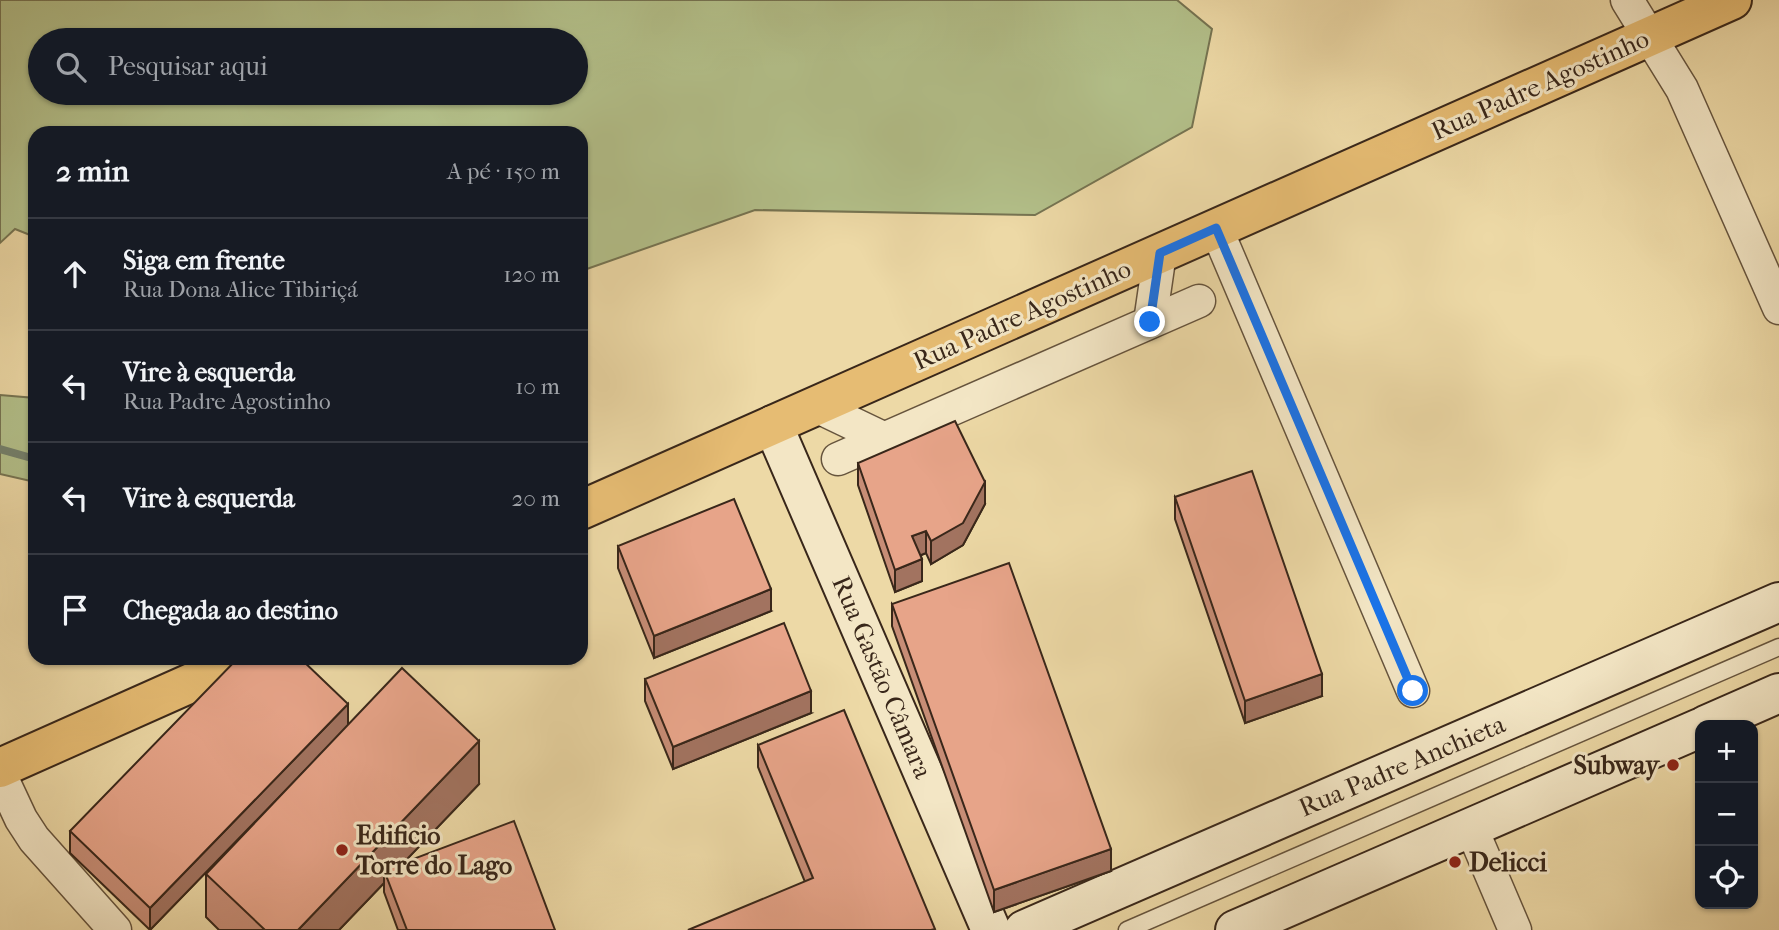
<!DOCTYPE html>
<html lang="pt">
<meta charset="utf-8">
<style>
:root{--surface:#171b24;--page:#20242c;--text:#f1f3f6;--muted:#9ea1a6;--line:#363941}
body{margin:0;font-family:"IM FELL French Canon",serif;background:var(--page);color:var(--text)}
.controls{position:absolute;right:21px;bottom:21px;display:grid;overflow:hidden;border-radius:14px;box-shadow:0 2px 5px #0004}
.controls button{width:63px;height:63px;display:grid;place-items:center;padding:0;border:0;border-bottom:2px solid var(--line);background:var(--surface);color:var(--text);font:35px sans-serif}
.stop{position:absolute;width:21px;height:21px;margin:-16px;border:5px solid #1a73e8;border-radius:50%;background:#fff}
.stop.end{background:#1a73e8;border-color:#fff;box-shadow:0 2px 7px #0008}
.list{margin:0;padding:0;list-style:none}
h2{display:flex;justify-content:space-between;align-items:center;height:91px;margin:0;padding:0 28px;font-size:30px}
h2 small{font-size:23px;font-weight:400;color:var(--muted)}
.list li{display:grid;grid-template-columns:46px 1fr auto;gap:21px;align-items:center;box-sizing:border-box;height:112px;padding:0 28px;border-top:2px solid var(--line)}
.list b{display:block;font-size:26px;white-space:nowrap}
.list p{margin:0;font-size:23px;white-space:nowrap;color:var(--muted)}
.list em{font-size:23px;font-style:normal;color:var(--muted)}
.icon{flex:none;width:38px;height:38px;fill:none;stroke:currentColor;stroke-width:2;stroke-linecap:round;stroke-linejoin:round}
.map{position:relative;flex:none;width:1779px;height:930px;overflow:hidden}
.search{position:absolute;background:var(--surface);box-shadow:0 2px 5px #0004;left:28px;top:28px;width:560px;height:77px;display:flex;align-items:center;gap:18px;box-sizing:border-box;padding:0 24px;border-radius:38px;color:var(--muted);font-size:26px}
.panel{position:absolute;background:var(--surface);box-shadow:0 2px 5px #0004;left:28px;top:126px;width:560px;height:539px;border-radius:21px}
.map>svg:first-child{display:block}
.green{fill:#b3c08a;stroke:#767452;stroke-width:2;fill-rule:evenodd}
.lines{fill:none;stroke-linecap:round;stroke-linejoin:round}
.stream{stroke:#73806c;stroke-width:8}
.lane-casing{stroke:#66543d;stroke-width:19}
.street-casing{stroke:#66543d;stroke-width:35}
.secondary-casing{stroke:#39271a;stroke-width:42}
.primary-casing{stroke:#39271a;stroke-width:42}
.lane{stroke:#f3e6c5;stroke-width:16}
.street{stroke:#f3e6c5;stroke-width:32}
.secondary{stroke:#f3e6c5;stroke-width:38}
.primary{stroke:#e6bc73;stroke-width:38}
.wall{fill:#c78d76;stroke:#39271a;stroke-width:2}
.shaded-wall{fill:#a27360;stroke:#39271a;stroke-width:2}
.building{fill:#e7a489;stroke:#39271a;stroke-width:2}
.route{stroke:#1a73e8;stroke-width:9}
.poi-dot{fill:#8f2418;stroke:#f3e6c5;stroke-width:2.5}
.labels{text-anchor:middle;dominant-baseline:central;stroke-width:6;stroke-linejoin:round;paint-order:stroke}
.street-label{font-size:26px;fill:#39271a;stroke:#f3e6c5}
.poi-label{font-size:26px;font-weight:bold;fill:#39271a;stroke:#f3e6c5;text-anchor:start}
</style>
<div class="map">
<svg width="1779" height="930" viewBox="0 0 1779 930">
<rect width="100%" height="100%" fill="#edd9a6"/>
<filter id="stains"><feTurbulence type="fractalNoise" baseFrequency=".00286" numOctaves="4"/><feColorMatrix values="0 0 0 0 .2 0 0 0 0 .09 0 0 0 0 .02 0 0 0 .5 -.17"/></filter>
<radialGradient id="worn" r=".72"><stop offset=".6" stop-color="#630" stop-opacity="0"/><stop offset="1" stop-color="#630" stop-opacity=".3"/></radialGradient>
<g class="green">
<path d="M0 0H1177L1212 29 1192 127 1035 215 755 210 581 271V133H35V237L15 229 0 243ZM40 40H576V93H40Z"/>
<path d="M0 395 35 398V482L0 474Z"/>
</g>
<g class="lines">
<path class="stream" d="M0 449 35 459"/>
<g class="lane-casing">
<path id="lane" d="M1127 930 1779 647"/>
</g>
<g class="street-casing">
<g id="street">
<path d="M1627 0 1682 89 1779 308"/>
<path d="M1216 228 1413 691"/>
<path d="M1150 322 1160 253"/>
<path d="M816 406 885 439"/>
<path d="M838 459 1199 301"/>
<path d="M0 774 21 819 34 839 115 930"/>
<path d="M1471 827 1515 930"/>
</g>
</g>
<g class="secondary-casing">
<g id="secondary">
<path d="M773 425 991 930"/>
<path d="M1706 725 1779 693"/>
<path d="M1024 930 1779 602"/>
<path d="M1235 930 1700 728"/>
</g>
</g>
<g class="primary-casing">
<g id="primary">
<path d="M581 510 1732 0"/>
<path d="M0 768 247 658"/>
</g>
</g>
<use href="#lane" class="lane"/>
<use href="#street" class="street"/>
<use href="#secondary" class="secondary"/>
<use href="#primary" class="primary"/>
</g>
<g class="wall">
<path d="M858 463 985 504 963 545 931 564 926 553 921 555 922 581 895 592 858 485Z"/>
<path d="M1175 497 1322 696 1245 723 1175 519Z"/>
<path d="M618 546 771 611 654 658 618 568Z"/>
<path d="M892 604 1111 871 994 912 892 626Z"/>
<path d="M645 679 811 713 673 769 645 701Z"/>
<path d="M348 726 479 784 404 862 555 930H398L384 892V883L339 930H219L206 917V874L295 780 150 930 70 853V831Z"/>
<path d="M758 745 935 930 805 882 758 767Z"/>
</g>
<g class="shaded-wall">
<path d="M985 482V504L963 545 931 564V541Z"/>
<path d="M926 531V553L912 559V536Z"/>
<path d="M922 559V581L895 592V570Z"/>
<path d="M771 589V611L654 658V636Z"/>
<path d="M1322 674V696L1245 723V701Z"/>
<path d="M811 691V713L673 769V747Z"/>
<path d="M348 704V726L150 930V908Z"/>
<path d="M479 741V784L388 879 384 870V883L339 930H298Z"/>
<path d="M1111 849V871L994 912V890Z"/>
</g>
<g class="building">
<path d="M955 421 985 482 963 523 931 541 926 531 912 536 922 559 895 570 858 463Z"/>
<path d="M1252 471 1322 674 1245 701 1175 497Z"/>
<path d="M734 499 771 589 654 636 618 546Z"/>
<path d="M1009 563 1111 849 994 890 892 604Z"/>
<path d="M784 623 811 691 673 747 645 679Z"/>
<path d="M238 658H300L348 704 150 908 70 831Z"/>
<path d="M402 668 479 741 298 930H265L206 874Z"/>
<path d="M844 710 935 929 931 930H688L813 878 758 745Z"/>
<path d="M514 821 555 930H407L384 870Z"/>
</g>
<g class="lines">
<path class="route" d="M1150 322 1160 253 1216 228 1413 691"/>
</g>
<g class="poi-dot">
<circle cx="1673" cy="765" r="7"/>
<circle cx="342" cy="850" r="7"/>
<circle cx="1455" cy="862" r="7"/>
</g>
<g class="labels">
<g class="street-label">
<text transform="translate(1540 85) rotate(-24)">Rua Padre Agostinho</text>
<text transform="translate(1022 315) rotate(-24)">Rua Padre Agostinho</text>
<text transform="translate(882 677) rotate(67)">Rua Gastão Câmara</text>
<text transform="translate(1402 766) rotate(-23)">Rua Padre Anchieta</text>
</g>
<g class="poi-label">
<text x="1659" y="765" text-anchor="end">Subway</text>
<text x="356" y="835">Edificio<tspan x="356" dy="30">Torre do Lago</tspan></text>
<text x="1469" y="862">Delicci</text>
</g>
</g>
<rect width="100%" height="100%" filter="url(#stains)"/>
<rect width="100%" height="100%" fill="url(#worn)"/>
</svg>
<div class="controls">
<button>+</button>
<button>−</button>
<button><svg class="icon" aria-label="locate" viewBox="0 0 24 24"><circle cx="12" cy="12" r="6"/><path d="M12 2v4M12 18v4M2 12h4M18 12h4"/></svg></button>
</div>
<div class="stop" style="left:1413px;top:691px"></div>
<div class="stop end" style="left:1150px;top:322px"></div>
<div class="search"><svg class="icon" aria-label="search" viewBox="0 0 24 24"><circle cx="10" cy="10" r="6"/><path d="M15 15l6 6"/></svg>Pesquisar aqui</div>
<section class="panel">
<h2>2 min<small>A pé · 150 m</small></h2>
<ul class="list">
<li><svg class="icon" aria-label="ahead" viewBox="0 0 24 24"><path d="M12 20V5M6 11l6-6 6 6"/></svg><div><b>Siga em frente</b><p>Rua Dona Alice Tibiriçá</p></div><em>120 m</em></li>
<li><svg class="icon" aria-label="left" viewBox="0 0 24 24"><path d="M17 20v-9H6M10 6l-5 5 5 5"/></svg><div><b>Vire à esquerda</b><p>Rua Padre Agostinho</p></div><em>10 m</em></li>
<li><svg class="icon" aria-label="left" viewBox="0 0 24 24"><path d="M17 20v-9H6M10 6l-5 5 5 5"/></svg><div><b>Vire à esquerda</b></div><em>20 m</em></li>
<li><svg class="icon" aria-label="arrive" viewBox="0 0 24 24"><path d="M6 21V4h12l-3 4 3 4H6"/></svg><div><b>Chegada ao destino</b></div></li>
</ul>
</section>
</div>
